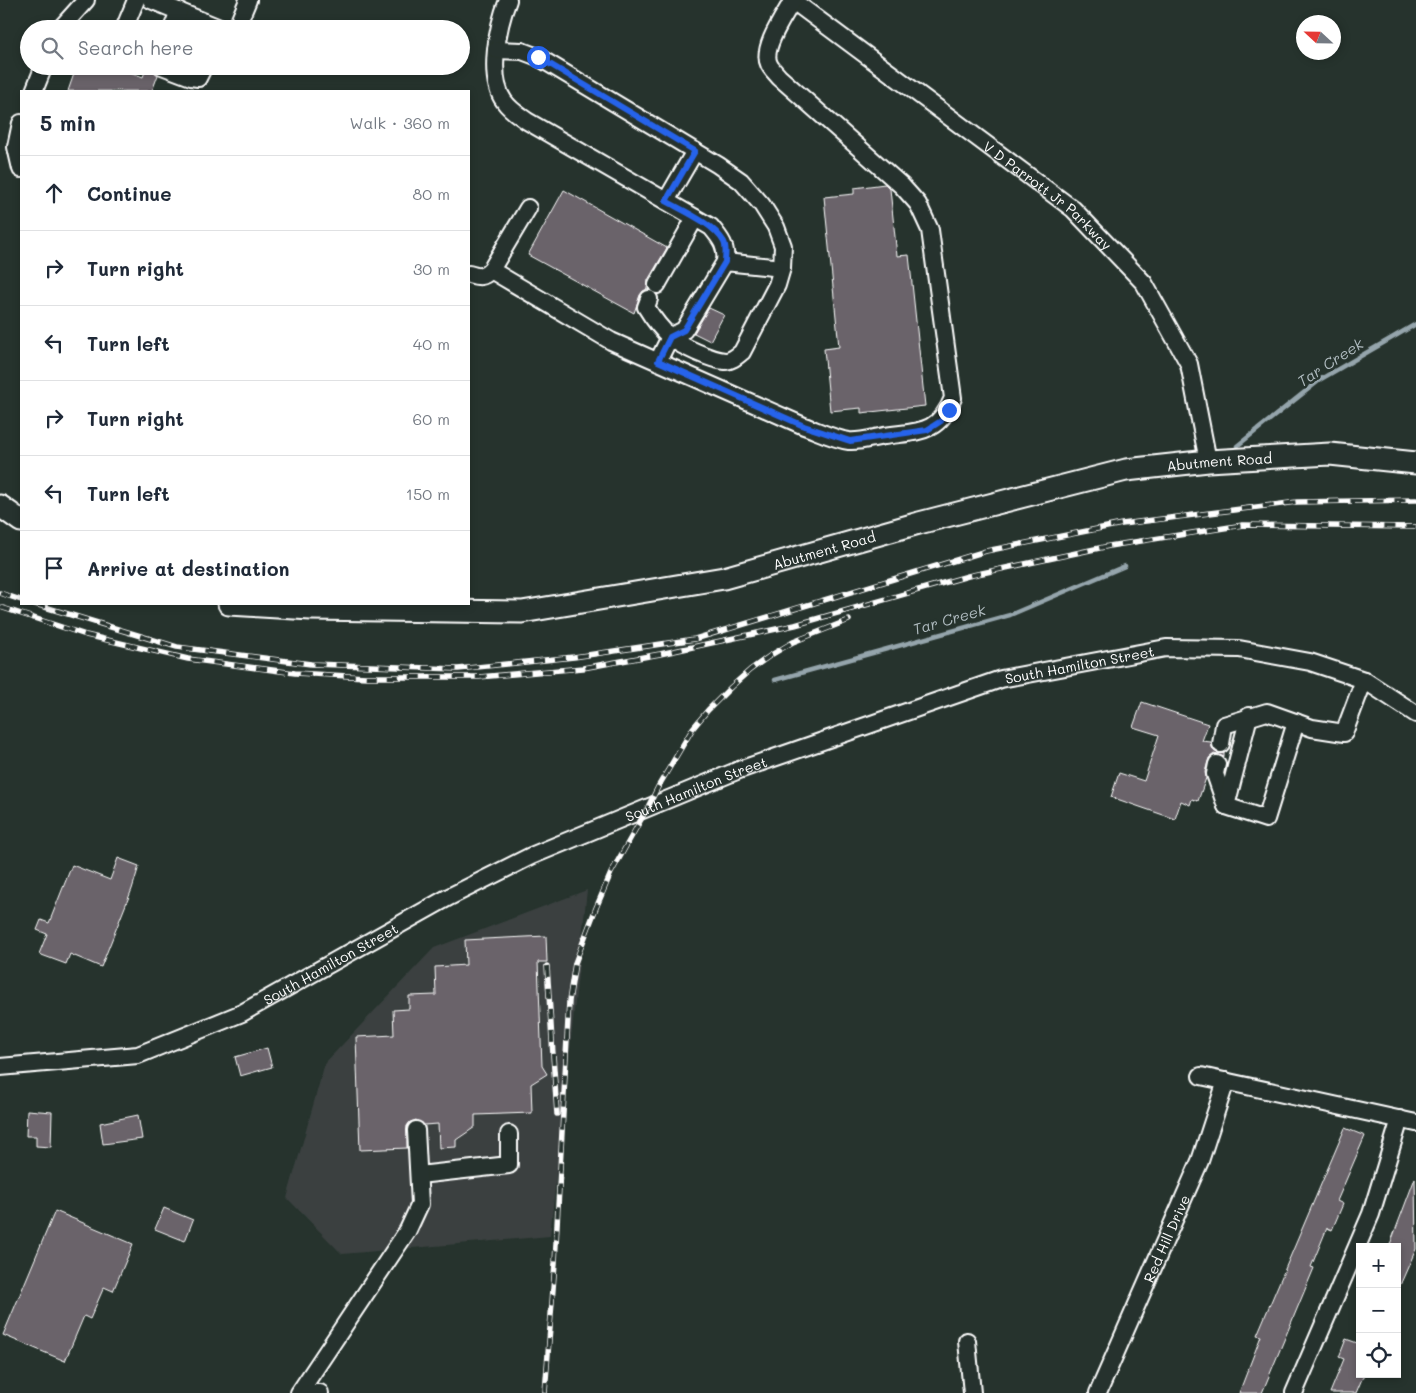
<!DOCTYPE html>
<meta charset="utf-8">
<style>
:root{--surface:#fff;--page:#f2f2f3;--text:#1f2937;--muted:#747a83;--line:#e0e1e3}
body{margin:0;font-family:Mali,sans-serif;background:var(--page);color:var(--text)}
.controls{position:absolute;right:15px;bottom:15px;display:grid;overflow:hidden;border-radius:0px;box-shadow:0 2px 8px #0003}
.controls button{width:45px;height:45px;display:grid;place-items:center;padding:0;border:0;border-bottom:1px solid var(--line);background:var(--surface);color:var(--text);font:25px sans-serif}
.compass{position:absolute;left:1296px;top:15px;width:45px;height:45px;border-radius:50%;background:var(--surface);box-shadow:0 2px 8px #0003;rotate:292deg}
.stop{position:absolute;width:15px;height:15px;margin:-11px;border:4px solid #2563eb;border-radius:50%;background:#fff}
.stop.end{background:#2563eb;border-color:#fff;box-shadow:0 1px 5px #0008}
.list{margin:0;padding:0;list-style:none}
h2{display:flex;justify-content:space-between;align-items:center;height:65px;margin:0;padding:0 20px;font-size:21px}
h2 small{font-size:16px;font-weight:400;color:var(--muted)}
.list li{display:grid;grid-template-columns:32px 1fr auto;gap:15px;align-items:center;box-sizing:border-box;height:75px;padding:0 20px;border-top:1px solid var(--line)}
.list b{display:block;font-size:19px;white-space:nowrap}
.list em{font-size:16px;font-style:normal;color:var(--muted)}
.icon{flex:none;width:28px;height:28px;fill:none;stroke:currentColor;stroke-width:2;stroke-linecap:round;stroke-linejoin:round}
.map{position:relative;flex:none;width:1416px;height:1393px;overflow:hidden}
.search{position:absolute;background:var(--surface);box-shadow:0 2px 8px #0003;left:20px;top:20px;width:450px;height:55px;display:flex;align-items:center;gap:12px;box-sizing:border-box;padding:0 18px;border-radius:28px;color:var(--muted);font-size:19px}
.panel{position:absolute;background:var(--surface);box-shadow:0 2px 8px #0003;left:20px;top:90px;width:450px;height:515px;border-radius:0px}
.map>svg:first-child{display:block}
.built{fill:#3b4140}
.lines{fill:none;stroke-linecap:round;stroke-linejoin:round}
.stream{stroke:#95a5ac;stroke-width:4.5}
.building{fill:#6b636b;stroke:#fff}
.minor-casing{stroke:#fff;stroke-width:20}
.major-casing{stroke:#fff;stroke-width:25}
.minor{stroke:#26332d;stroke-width:16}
.major{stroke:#26332d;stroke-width:21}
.rail-casing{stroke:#fff;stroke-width:5.5}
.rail{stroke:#26332d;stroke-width:4;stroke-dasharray:11;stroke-linecap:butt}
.route{stroke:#2563eb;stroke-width:6}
.labels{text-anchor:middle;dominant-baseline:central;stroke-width:5;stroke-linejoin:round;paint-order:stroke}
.street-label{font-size:14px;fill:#fff;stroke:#26332d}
.water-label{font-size:15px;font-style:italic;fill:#b0bcc0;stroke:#26332d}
</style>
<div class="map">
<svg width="1416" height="1393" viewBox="0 0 1416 1393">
<rect width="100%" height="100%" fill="#26332d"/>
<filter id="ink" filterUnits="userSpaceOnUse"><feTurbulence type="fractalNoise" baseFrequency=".02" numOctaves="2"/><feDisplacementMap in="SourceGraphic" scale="10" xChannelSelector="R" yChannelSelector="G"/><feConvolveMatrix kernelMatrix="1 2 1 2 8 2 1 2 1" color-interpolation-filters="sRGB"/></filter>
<g filter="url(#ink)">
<path class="built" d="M587 890 550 1236 342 1254 287 1198 325 1063 434 948Z"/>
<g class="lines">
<g class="stream">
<path d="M1237 446 1321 379 1416 324"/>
<path d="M775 680 1010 615 1125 566"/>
</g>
</g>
<g class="building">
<path d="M89 66H114L143 77 147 66H152L154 72 158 75 152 91H68L76 68 87 72Z"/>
<path d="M885 184 890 189 897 256 909 255 925 406 861 413V408L830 411 824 349 839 347 824 197 854 194V188Z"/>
<path d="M564 190 667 248 648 280 647 289 643 291 640 295 634 313 528 255Z"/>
<path d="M709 308 724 315 710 341 694 333Z"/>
<path d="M1142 702 1208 724 1202 741 1211 742 1212 747 1214 751 1219 754 1224 753V757L1214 754 1209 758 1205 772 1206 778 1198 801 1192 799 1190 805 1181 801 1175 819 1111 797 1119 773 1144 781 1159 735 1133 727Z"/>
<path d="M118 858 139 866 132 889 101 967 70 954 66 964 39 954 47 934 37 930 41 920 49 923 72 865 110 880Z"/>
<path d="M546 936 547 962H538L542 1066 547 1074 531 1084 532 1113 475 1115V1127L456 1140V1147L439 1148 438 1124 424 1125 416 1120 410 1122 407 1126V1148L360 1150 356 1037 394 1035 393 1010 409 1009V996L436 995 435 967 466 965 465 940Z"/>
<path d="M267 1048 272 1067 240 1076 235 1057Z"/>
<path d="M27 1110 52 1112 51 1147 36 1146V1136H26Z"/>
<path d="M138 1115 142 1139 103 1144 100 1123Z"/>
<path d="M1345 1128 1365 1136 1337 1201 1343 1204 1332 1230 1327 1228 1311 1267 1314 1268 1262 1393H1239L1261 1336 1257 1335Z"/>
<path d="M1415 1178 1416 1249 1397 1292V1247H1389Z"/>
<path d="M164 1208 193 1220 185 1241 155 1229Z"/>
<path d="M55 1211 133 1244 113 1291 104 1287 90 1319 84 1316 65 1361 3 1335Z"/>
<path d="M1346 1339 1360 1344V1374H1364L1356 1393H1330L1344 1359 1339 1357Z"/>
</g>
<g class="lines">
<g class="minor-casing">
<g id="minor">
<path d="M151 0 222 29"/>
<path d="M508 0C498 25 487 77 504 101 510 110 519 115 527 121L711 227C721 239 727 246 725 262"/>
<path id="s1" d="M792 0 1073 209 1144 283 1189 364 1208 461"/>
<path d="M60 29 86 0"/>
<path d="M124 29 136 0"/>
<path d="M172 29 179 11"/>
<path d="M236 29 248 0"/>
<path d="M496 50 522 51 538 57 718 165 741 181 762 205 776 227 783 246 782 268 777 285 742 352C737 356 732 361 725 361 711 360 681 346 671 338 662 330 652 317 646 307L649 299"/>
<path d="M162 66 191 77 198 78 204 66"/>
<path d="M34 91 44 66"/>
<path d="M21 123 16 147 21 169"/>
<path d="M666 201 695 151"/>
<path d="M491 270 611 341 804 426C818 431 834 439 849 441 859 442 873 438 884 436 918 431 938 435 953 398L930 230 918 204 902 186 779 77C776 73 771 69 769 64 761 48 785 15 793 0"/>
<path d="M469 274C479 277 483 278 491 270L528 208"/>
<path d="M657 285 695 218"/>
<path d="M658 361 670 337 684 330 725 262 782 268"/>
<path d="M1221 744 1224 725 1267 712 1312 728 1344 733 1364 680"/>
<path d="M1217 764 1215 774 1226 806 1266 819 1296 722"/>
<path d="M1226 806 1249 716"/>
<path id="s2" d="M0 1067 138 1055 242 1013 449 897 531 856 739 770 1001 679 1166 648 1239 649 1310 662 1364 680 1416 714"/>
<path d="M1201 1076 1416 1123"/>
<path d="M419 1175 509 1165V1134"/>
<path d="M967 1341 972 1393"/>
<path d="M299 1393 408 1230 420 1204 416 1130"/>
<path d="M308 1393H320"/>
<path id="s3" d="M1098 1393 1200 1161 1226 1081"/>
<path d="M1294 1393 1371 1214 1400 1119"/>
</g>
</g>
<g class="major-casing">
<g id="major">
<path d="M0 506 21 521"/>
<path id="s4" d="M229 604 311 609 522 612 724 578 919 523 1126 470 1208 461 1330 454 1416 463"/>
</g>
</g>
<use href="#minor" class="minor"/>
<use href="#major" class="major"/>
<g class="rail-casing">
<g id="rail">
<path d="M0 593 21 600"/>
<path d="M35 604 177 647 311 664 458 669 574 657 695 639 986 551 1122 524 1297 502 1416 500"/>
<path d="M0 607 86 635 188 659 295 673 366 677H479L583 668 660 654 795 625 968 576 1109 546 1243 525 1416 527"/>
<path d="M547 966 557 1114"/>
<path d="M545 1393 555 1263 569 1001 575 963 596 908 611 873 648 807 658 787 693 728 708 710 731 687 750 670 771 655 793 642 849 620"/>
</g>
</g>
<use href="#rail" class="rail"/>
</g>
</g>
<g class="lines" filter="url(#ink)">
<path class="route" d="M538 57 695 151 666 201C684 211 714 224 724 242 727 248 725 256 725 262L684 330 670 337 658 361 804 426 850 441 927 430 941 421 949 410"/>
</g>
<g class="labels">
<g class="street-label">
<text stroke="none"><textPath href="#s1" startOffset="322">V D Parrott Jr Parkway</textPath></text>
<text stroke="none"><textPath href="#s4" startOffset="1008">Abutment Road</textPath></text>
<text stroke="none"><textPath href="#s4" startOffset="602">Abutment Road</textPath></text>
<text stroke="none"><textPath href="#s2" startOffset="1162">South Hamilton Street</textPath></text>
<text stroke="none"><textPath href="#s2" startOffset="758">South Hamilton Street</textPath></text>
<text stroke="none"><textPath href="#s2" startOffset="352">South Hamilton Street</textPath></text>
<text stroke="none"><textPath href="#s3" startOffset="169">Red Hill Drive</textPath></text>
</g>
<g class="water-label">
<text transform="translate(1330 362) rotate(-33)">Tar Creek</text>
<text transform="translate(949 619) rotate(-16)">Tar Creek</text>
</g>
</g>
</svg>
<div class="controls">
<button>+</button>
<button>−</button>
<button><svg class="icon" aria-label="locate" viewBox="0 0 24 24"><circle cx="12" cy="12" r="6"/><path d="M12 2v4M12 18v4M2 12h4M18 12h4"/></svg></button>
</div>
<svg class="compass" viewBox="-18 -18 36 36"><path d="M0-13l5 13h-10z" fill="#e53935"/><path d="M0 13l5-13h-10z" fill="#747a83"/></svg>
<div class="stop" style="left:538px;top:57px"></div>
<div class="stop end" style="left:949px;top:410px"></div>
<div class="search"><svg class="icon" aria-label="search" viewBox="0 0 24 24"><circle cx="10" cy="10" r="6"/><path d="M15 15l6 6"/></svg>Search here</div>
<section class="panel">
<h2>5 min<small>Walk · 360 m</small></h2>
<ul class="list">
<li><svg class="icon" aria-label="ahead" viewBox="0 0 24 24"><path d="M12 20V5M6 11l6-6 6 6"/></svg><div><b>Continue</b></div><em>80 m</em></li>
<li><svg class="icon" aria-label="right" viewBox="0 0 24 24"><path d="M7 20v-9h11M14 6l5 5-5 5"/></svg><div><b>Turn right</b></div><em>30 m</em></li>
<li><svg class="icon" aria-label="left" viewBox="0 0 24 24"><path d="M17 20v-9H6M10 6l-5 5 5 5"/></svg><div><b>Turn left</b></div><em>40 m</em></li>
<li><svg class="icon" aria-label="right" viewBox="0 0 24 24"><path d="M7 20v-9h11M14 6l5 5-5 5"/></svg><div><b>Turn right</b></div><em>60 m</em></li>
<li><svg class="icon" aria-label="left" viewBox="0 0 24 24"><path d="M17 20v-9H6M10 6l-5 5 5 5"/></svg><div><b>Turn left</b></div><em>150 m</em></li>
<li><svg class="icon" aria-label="arrive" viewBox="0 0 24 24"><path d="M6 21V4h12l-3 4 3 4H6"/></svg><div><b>Arrive at destination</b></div></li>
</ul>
</section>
</div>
